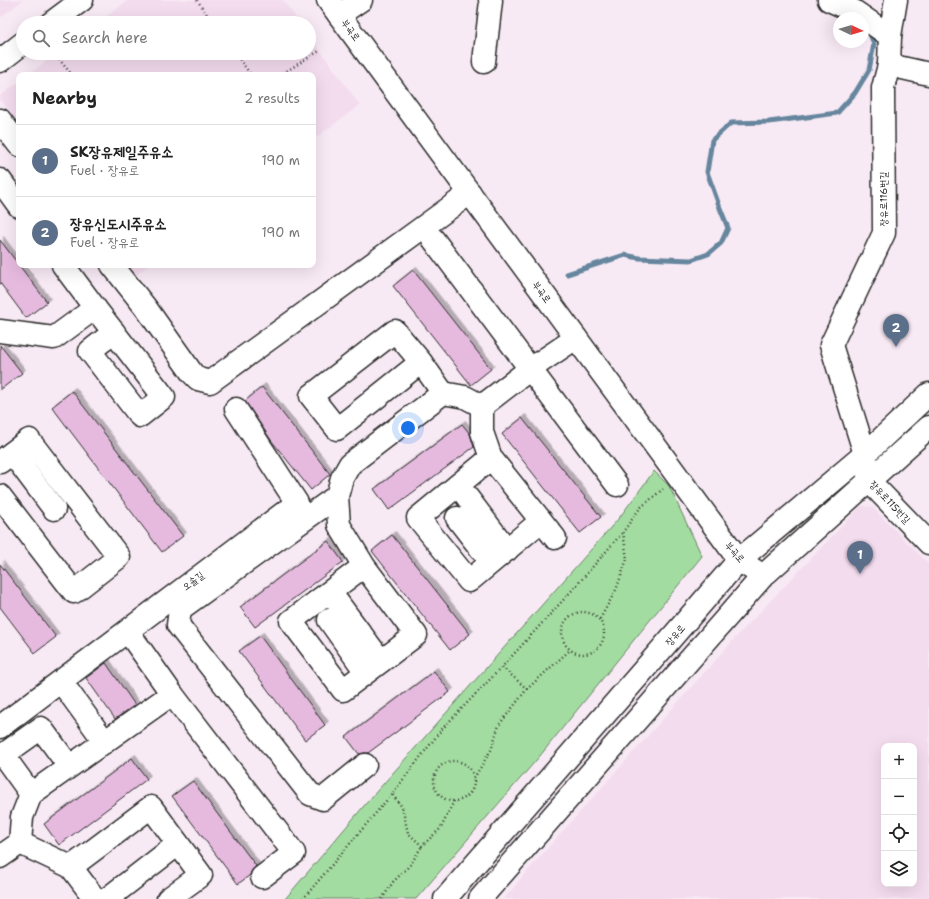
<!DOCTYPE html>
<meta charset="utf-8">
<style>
:root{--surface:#fff;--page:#f6f6f6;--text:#222;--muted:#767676;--line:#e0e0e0;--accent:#c8321e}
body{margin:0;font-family:"Shantell Sans","Poor Story",sans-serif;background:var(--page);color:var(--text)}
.controls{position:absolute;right:12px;bottom:12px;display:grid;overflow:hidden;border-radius:8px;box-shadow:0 4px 16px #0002}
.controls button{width:36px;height:36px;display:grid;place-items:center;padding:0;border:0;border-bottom:1px solid var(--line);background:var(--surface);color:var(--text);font:20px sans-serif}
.compass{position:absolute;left:833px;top:12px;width:36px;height:36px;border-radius:50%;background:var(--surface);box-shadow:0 4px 16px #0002;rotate:94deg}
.you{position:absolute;left:408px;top:428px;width:14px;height:14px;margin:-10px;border:3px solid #fff;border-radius:50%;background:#1a73e8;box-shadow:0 0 0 6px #1a73e833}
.badge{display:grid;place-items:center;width:26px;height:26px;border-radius:50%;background:var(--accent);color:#fff;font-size:13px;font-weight:700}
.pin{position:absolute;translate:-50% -33px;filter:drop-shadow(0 1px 2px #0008)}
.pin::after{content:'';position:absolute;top:21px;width:14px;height:12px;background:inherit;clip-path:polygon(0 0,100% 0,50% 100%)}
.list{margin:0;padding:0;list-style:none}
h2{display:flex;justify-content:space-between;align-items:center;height:52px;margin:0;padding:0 16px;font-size:17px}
h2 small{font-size:13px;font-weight:400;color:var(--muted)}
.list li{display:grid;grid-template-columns:26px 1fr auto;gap:12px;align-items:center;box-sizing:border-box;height:72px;padding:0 16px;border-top:1px solid var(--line)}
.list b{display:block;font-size:15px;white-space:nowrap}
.list p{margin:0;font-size:13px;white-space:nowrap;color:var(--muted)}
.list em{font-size:13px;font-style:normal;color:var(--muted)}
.icon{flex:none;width:22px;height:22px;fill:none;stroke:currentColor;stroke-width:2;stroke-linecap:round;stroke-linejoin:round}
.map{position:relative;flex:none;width:929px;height:899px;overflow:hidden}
.search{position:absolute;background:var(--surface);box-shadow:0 4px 16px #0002;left:16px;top:16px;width:300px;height:44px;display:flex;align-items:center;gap:10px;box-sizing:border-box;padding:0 14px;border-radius:22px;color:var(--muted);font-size:15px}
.panel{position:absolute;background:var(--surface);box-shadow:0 4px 16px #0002;left:16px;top:72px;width:300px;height:196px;border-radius:8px}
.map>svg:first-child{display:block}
.built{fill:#f3dcee;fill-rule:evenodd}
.green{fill:#a3dca0;stroke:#678466}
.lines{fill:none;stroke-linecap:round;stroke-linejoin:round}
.stream{stroke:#66869e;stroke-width:5}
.building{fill:#e6badf;stroke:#2b2b2b;filter:url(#shadow)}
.minor-casing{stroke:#2b2b2b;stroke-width:25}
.major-casing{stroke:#2b2b2b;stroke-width:25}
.path{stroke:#2b2b2b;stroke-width:2.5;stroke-dasharray:1 3;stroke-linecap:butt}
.minor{stroke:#fff;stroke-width:22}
.major{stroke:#fff;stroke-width:22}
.labels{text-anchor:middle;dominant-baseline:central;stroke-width:3;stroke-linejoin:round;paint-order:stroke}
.street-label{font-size:10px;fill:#2b2b2b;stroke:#fff}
</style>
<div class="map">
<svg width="929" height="899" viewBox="0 0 929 899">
<defs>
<filter id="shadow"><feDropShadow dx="3.5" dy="-3.5" stdDeviation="0" flood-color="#0004"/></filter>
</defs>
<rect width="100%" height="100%" fill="#f8eaf5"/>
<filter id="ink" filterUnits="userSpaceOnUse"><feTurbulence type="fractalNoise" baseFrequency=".025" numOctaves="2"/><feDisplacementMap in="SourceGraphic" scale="8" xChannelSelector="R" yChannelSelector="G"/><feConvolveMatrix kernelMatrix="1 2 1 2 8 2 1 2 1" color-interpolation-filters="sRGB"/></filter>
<g filter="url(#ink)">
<g class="built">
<path d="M0 0H23L0 18Z"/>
<path d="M128 0H283L300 23H98Z"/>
<path d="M309 35 360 105 313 140V75H28L57 53H309Z"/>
<path d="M19 82V124L0 99V96Z"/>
<path d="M124 265H149L133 277Z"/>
<path d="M861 506 872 507 929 564V899H504L522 877 735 638ZM884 746H914V884H884Z"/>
</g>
<path class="green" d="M654 471 669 486 702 556 539 757 416 899H285L369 800 619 518Z"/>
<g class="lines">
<path class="stream" d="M567 274 625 255 639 258 691 260 708 254 721 243 728 228 720 208 707 172 712 140 731 123 769 122 837 113 855 93 869 70 874 44 869 31"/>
</g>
<g class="building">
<path d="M0 240 47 302 26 318 0 283Z"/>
<path d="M413 270 491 369 471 385 393 286Z"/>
<path d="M0 345 22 373 0 390Z"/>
<path d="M262 387 330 474 311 490 271 440 245 401Z"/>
<path d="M72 391 183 536 162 552 52 407Z"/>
<path d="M522 418 601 517 580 533 502 434Z"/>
<path d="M462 424 470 434 474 447 389 510 374 489Z"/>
<path d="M392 535 470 634 450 650 372 551Z"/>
<path d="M328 541 343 562 255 627 240 607Z"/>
<path d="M0 564 56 637 35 653 0 607Z"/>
<path d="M260 636 325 725 305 740 239 651Z"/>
<path d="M106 663 135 705 115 719 86 678Z"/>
<path d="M434 671 450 692 368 753H363L359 754 346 737Z"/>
<path d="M132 758 147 779 59 845 44 824Z"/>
<path d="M193 781 256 866 251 872 250 875 238 884 172 796Z"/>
</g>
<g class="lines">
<g class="minor-casing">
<g id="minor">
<path d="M328 0 739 560 763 576"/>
<path d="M829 0 854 11 890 36"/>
<path d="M896 0 890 36 889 65 883 88 884 233 831 345 865 454 869 481 929 543"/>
<path d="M339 15 361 0"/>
<path d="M51 23 82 0"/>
<path d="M0 61 23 43"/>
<path d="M484 62 491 1 490 0"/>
<path d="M889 65 929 74"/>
<path d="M0 120 19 145"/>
<path d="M0 180 19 206"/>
<path d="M433 239 617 485"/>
<path d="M112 265 146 308 192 373 198 379 210 382 470 193"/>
<path d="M95 308 164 397 140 416 90 351 114 332"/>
<path d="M0 331 54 338 95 308 63 265"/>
<path d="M421 362 337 429 311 396 395 331 421 362 443 393"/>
<path d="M482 406V432L491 458 555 538"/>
<path d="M12 453 54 509"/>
<path d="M491 458 418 518 469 581 541 521"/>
<path d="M0 462 29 440 119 557 74 592 0 496"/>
<path d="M458 485 507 550"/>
<path d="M337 496 339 525 364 566 291 621 343 690 416 635 364 566"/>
<path d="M457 518 491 562"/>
<path d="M330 592 381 661"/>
<path d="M329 620 366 672"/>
<path d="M131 636 172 694"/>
<path d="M65 687 105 742"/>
<path d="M0 727 297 503 236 409"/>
<path d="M365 765 323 799 310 794 178 625 180 609 337 496 342 478 350 464 443 393 465 397 482 406 530 369 576 338"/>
<path d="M31 794 3 755 41 728 69 766"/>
<path d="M20 843 22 817 31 794 172 694 294 853 262 877"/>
<path d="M0 857 20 843 71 867 95 899"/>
<path d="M71 867 151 807 201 875 168 899"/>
<path d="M107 899 178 844"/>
</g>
</g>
<g class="major-casing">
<g id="major">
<path d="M445 899 739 560 865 454 929 394"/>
<path d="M480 899 763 576 929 427"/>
</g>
</g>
<g class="path">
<path d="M197 0 213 23"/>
<path d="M54 53 72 75"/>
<path d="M235 53 251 75"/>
<path d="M280 75 321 50"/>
<circle cx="583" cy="633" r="21"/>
<path d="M600 619 616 590 627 559 623 532 640 508 663 489"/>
<path d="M527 689 502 667 576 586 623 532"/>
<circle cx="454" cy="781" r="20"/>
<path d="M474 778 491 750 499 725 527 689 570 650"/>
<path d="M454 801 441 828 422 846 408 833 402 807 392 794 442 729 502 667"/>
<path d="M303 899 392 794"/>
<path d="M382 899 393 882 411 864 422 846"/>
</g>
<use href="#minor" class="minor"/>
<use href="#major" class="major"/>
</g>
</g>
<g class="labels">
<g class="street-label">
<text transform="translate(351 30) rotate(54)">부곡로</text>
<text transform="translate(883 199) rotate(-90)">장유로116번길</text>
<text transform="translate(542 292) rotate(54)">부곡로</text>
<text transform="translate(890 502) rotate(47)">장유로115번길</text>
<text transform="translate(735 552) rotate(49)">부곡로</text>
<text transform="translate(193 581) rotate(-37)">오솔길</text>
<text transform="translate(675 635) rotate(-49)">장유로</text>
</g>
</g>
</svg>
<div class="controls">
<button>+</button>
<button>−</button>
<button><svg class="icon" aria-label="locate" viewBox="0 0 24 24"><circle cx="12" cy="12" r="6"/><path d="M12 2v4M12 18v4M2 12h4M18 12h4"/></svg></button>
<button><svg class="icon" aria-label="layers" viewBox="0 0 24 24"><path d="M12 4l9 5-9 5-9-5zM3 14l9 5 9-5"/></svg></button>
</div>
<svg class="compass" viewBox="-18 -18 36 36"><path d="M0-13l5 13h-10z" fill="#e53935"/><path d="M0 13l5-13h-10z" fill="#767676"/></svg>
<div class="you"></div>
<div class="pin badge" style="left:860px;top:574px;background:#5c6f8a">1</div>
<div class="pin badge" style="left:896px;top:347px;background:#5c6f8a">2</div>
<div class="search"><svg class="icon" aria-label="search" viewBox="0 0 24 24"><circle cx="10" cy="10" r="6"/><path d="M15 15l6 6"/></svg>Search here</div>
<section class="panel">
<h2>Nearby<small>2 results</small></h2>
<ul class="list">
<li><span class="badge" style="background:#5c6f8a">1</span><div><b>SK장유제일주유소</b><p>Fuel · 장유로</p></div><em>190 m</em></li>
<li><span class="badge" style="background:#5c6f8a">2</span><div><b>장유신도시주유소</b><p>Fuel · 장유로</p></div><em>190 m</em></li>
</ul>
</section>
</div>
